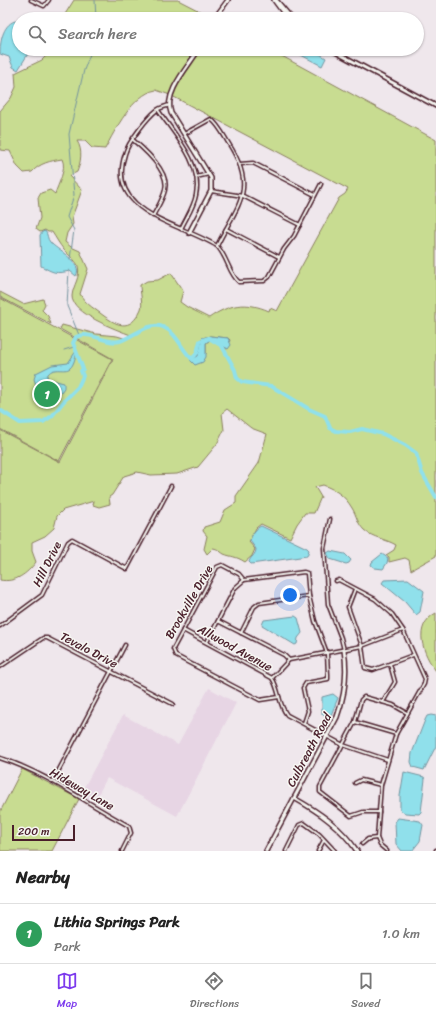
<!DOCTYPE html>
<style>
:root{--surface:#fff;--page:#f2f2f2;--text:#222;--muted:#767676;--line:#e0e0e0;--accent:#7c3aed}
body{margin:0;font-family:Sriracha,sans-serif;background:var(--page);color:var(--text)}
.scale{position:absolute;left:12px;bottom:10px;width:63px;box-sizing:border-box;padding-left:4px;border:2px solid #4a1f2b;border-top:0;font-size:11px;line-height:14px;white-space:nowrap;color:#4a1f2b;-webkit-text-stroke:3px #f6f6f2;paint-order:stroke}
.you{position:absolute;left:290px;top:595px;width:14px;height:14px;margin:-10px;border:3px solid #fff;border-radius:50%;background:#1a73e8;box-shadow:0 0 0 6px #1a73e833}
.badge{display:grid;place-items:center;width:26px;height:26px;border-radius:50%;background:var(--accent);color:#fff;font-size:13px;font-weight:700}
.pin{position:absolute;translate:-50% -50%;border:2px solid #fff;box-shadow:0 1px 4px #0006}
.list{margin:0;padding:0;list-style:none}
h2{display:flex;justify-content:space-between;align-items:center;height:52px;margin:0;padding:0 16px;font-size:17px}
h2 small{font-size:13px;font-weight:400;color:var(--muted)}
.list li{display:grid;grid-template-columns:26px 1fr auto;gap:12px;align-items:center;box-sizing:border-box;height:60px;padding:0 16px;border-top:1px solid var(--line)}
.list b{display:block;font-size:15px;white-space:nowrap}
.list p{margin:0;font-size:13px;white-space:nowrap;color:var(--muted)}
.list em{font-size:13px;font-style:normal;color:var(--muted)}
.icon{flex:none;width:22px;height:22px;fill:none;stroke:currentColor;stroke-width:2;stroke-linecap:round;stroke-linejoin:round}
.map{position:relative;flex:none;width:436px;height:851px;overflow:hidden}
.search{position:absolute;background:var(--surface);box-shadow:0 1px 3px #0004;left:12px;right:12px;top:12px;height:44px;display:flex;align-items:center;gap:10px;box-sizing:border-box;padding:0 14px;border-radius:22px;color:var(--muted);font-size:15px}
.sheet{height:112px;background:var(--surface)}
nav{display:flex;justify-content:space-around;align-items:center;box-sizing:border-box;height:56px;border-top:1px solid var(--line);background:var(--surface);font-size:11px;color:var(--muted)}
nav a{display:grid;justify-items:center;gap:2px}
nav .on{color:var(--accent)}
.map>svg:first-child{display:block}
.built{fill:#e7d5e4}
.green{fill:#c8dc91;stroke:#897e5e;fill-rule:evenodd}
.water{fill:#90e0eb;stroke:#74939e}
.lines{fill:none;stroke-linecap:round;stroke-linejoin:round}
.stream{stroke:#74939e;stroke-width:1}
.river{stroke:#90e0eb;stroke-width:4}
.street-casing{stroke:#4a1f2b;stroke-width:5}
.secondary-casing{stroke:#4a1f2b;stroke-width:6}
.street{stroke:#f6f6f2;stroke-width:2}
.secondary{stroke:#f6f6f2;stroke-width:3}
.labels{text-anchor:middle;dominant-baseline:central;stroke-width:3;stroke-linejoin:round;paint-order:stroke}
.street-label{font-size:12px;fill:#4a1f2b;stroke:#f6f6f2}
</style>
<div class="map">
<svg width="436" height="851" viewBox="0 0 436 851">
<rect width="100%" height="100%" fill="#efe7ec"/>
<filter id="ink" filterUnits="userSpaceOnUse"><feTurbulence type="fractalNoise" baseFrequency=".025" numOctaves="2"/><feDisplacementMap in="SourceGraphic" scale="8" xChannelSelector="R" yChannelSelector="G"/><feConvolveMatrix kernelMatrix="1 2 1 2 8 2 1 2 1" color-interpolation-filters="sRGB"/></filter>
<g filter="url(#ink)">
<path class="built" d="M209 688 236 703 177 816 107 778 94 802 81 793 123 715 178 745Z"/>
<g class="green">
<path d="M74 0H178L213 18 62 19Z"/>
<path d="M50 49H198L182 71 170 95 156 90C133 94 115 130 105 149L92 148 85 141H77C83 150 81 162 77 172L69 176 82 190 72 217 73 224 67 233 65 242 71 247 80 251 88 269 80 294C85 303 92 307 100 313 116 325 130 334 141 309 143 304 140 292 140 285L147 281 158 280 171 273 183 291 180 302 187 307 209 318C229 304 246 301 269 311L270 308 277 311 339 198 345 194 348 189 172 96 184 72 200 49H269L436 140V556L411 570 409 560 405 558 389 562V557L386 555 394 550 396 545C386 539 373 538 364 530 357 523 357 516 352 508 345 496 336 490 323 485L315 487 321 497 314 513H305L297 524 290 538 261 524 256 528 249 542 255 549 252 556 245 562C236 556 231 557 224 554 219 551 219 549 213 548L207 554 204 549 207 536 203 531 204 527 220 522 225 510 236 503V496L259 463 267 434 251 428 227 409 222 413 224 430 217 444 198 467 177 474 151 475 137 472 124 476 112 495 109 497 110 504 99 507 93 505 94 501 63 510 57 516 54 528 45 536 32 542V551L36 562C27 574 15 583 0 580V430L60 462 113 359 60 329 62 325 96 334 117 336 127 339 131 335C117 330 71 313 72 296 73 285 81 277 78 266 76 260 68 255 64 250 59 244 56 238 52 232H48L45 230 40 232 36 229 40 218 38 198 41 193 50 190 55 194C58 184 67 169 62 159 50 161 40 163 32 172L24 173 17 166 10 151 0 150V111L11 98 16 87 15 73 42 60 51 51ZM210 336 228 338 230 340 227 349 210 340 206 343V354L195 365 190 360 197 356 202 338Z"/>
<path d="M0 292 23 304 43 299 45 304 42 310 48 316 51 324 0 297Z"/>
<path d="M0 298 112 359 59 461 0 429Z"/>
<path d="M436 613V671C423 654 412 626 436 613Z"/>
<path d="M22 769 79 799 52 851H0V812Z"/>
</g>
<g class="water">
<path d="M15 21 19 23V49H31L18 70 13 67 9 57 0 54C0 44 2 25 15 21Z"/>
<path d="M300 49H312L326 58 322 66 299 54Z"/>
<path d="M45 231C48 234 47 239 50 242 56 250 84 262 76 276L70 271C55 274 54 273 41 266L40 235 42 232Z"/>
<path d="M210 336 228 338 231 345 228 349 216 342 210 340 206 343V357L203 362 195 365 190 360 198 356 202 338Z"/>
<path d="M76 351 77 353C75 357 74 365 70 368 65 373 52 365 47 376L48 379 64 383V388L61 392 48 393 37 388 34 379 36 373 52 365 68 363Z"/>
<path d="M261 526 307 548 309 550 307 556 251 564 249 562C250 557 256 555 256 549L250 541C251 535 256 528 261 526Z"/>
<path d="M330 551 345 554 351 560 349 563 346 564 330 559 327 553Z"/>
<path d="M382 554 388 558 387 563 383 569 375 568 371 565 372 562Z"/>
<path d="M408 579 424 591 420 612 416 615 405 602 382 583 384 580Z"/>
<path d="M295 616 298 618 302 633 298 638 297 644 295 645 262 625 264 620Z"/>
<path d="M333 694 338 698 329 720 322 714V697Z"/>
<path d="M431 715 436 716V746L424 770 413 767 411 762 412 753 425 720 427 716Z"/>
<path d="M404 772 424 777 425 779 421 812 419 814 405 813 400 810V796Z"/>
<path d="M398 818 420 821 423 825 420 841 412 851H402L396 844 395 822Z"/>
</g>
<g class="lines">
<g class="stream">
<path d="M95 0 96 19"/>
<path d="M70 259 74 230 67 217 74 195 69 134 84 70 92 49"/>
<path d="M69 270 67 306 79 335"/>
<path d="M64 350 74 347"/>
</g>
<path class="river" d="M0 410 20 423 43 422 52 416 64 401 78 387 83 376 81 371 83 369 73 343 76 337C90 330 106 345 120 341 133 337 149 321 163 327 177 333 181 349 192 359L197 353 200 341 209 338 222 346 235 370 237 378 242 382 271 386 309 409 325 416 330 428 336 431 350 432 362 429 383 434 405 445 416 453 422 473 436 497"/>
<g class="street-casing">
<g id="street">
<path d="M31 0 44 6 49 0"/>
<path d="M169 105C165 107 161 107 157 110 148 117 128 142 125 154 105 214 181 223 217 246 227 256 229 274 239 282L264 281 269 277 284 249 294 236 321 184"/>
<path d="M158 110C174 134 203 164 196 195 194 207 186 218 181 229"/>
<path d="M184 134 211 119C219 125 224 136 229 144 258 190 237 205 217 246"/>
<path d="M133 140C145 150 170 172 165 190 163 199 157 208 153 216"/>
<path d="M240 164 253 163 259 166 315 195"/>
<path d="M196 177 209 174"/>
<path d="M211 191 243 196 300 225"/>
<path d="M226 229 279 257"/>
<path d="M330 519 324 548 328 604 341 638 344 650"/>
<path d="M244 580 239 574 222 565 217 567 173 649 176 656 260 700 279 697"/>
<path d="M336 581 339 580 375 599 392 614 403 630 425 679 424 684 396 734 381 785 377 838 380 845 387 851"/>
<path d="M355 589 348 607 362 646 365 668 373 670 413 655"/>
<path d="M218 621 284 655 289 660"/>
<path d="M0 626 42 595 68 542 72 539 127 569 171 486"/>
<path d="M183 630 272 678C280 690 278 704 287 715L343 745 388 760"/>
<path d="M241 633 254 607 259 603 309 596"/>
<path d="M207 642 235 588 244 580 304 572 307 573 309 596 315 621 327 653 328 675V679L306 683 303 688 308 711 304 723"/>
<path d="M0 667 43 638H47L173 704"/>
<path d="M272 678 289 660 362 646 403 630"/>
<path d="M383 702 395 682 390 664"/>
<path d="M355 722 396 734"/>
<path d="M0 758C47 773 86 803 129 826L131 833 122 851"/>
<path d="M53 781 125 645"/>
<path d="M355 783 361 780 381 785"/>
<path d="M379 812H363L351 816 320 792V787L355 722 361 700 364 697 393 705 407 713"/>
<path d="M362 844 368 839 377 838"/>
<path d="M286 851 299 825 304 823 319 834 335 851"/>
<path d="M318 851 324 840"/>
<path d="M436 851V850"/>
</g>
</g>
<g class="secondary-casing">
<g id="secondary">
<path d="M274 0 288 19"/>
<path d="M276 0 292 19"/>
<path d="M214 19 228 0"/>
<path d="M330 49 436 106"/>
<path d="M189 233 211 191V178L171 113C163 93 189 66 199 49"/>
<path d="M294 798C319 812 341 827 357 851"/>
<path d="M266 851 337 717C345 695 348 674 344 650"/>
</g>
</g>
<use href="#street" class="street"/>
<use href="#secondary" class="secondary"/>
</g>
</g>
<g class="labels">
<g class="street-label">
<text transform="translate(47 564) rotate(-63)">Hill Drive</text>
<text transform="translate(189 602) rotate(-60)">Brookville Drive</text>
<text transform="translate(235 648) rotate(29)">Allwood Avenue</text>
<text transform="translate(89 650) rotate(28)">Tevalo Drive</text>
<text transform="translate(309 750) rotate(-62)">Culbreath Road</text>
<text transform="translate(82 789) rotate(30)">Hideway Lane</text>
</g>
</g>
</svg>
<div class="scale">200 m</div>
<div class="you"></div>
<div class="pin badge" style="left:47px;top:394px;background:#2e9e5b">1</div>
<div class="search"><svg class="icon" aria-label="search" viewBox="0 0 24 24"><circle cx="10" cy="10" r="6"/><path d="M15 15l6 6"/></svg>Search here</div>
</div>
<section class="sheet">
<h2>Nearby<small></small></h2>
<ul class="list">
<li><span class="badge" style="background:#2e9e5b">1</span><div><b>Lithia Springs Park</b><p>Park</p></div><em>1.0 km</em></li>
</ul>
</section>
<nav>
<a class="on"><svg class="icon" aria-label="map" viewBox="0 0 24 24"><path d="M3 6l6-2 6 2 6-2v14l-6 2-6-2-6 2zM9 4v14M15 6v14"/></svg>Map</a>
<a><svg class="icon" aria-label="directions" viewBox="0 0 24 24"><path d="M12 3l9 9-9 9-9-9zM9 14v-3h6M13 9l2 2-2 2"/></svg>Directions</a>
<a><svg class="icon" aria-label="saved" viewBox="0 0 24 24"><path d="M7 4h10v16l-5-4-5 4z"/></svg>Saved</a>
</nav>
